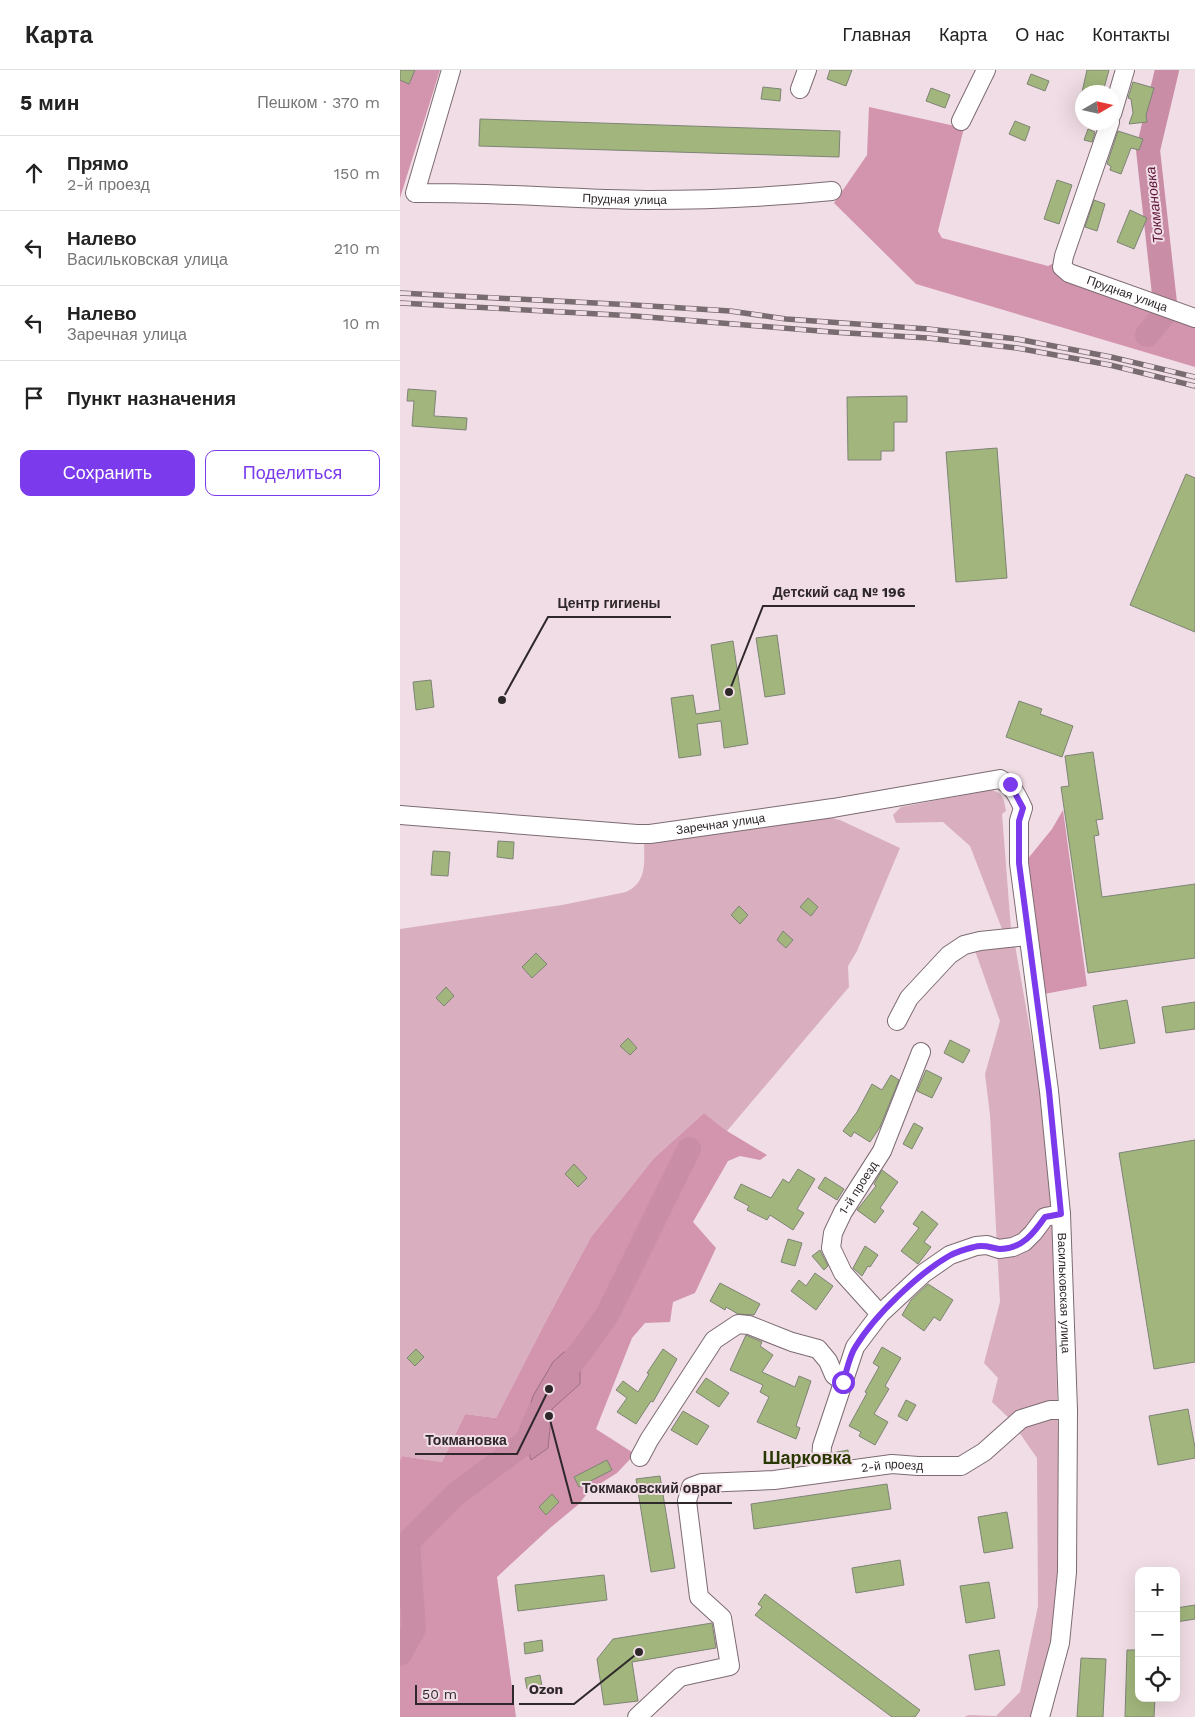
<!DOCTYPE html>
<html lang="ru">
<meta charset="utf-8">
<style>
:root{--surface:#fff;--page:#f2f2f2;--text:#222;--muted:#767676;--line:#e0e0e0;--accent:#7c3aed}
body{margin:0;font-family:"Work Sans",sans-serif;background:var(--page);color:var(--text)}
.controls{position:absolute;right:15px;bottom:15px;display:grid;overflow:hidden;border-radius:10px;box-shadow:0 5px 20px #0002}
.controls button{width:45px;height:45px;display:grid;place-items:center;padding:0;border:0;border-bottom:1px solid var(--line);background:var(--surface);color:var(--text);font:25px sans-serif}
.compass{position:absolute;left:675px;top:15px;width:45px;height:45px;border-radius:50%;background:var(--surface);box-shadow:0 5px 20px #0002;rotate:81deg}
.scale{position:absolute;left:15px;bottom:12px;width:99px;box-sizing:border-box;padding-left:5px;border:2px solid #2f282b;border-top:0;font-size:14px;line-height:18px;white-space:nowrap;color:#2f282b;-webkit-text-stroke:4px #f1dde5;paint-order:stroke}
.stop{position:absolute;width:15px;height:15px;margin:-11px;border:4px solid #7c3aed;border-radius:50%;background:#fff}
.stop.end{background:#7c3aed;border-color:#fff;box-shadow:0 1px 5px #0008}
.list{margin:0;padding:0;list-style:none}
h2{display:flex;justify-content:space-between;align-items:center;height:65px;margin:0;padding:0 20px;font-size:21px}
h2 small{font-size:16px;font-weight:400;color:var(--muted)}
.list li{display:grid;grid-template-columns:32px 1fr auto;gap:15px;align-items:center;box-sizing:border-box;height:75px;padding:0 20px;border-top:1px solid var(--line)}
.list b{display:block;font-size:19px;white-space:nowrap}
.list p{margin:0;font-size:16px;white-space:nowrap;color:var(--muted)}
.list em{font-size:16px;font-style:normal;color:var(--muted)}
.actions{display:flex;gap:10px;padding:15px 20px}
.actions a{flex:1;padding:11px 0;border:1px solid var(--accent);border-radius:10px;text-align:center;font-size:18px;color:var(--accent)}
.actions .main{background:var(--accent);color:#fff}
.icon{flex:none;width:28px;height:28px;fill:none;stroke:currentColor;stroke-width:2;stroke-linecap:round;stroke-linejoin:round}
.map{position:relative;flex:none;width:795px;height:1647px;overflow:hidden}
header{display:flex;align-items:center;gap:30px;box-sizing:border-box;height:70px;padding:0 25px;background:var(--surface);border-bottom:1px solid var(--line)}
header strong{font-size:24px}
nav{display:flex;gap:28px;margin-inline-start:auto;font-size:18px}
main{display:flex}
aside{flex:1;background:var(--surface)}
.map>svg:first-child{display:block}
.green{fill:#d9afbf}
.forest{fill:#d395ae}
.water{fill:#ca8da6;stroke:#9c6f81}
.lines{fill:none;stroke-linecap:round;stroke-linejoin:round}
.river{stroke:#ca8da6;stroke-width:24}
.building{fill:#a1b57c;stroke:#7e8475}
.minor-casing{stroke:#7d6b72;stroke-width:20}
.minor{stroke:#fff;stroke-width:18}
.rail-casing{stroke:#786c71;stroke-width:5.5}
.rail{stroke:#f1dde5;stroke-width:4;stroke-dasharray:11;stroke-linecap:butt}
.route{stroke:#7c3aed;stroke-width:6}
.labels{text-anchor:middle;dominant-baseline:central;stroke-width:4;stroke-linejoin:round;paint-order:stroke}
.street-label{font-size:12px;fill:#2f282b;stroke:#f1dde5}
.water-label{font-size:14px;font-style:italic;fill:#5d153a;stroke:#f1dde5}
.district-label{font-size:18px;font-weight:bold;fill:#293800;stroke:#f1dde5}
.leader{fill:none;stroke:#2f282b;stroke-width:2}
.callout-dot{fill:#2f282b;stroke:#f1dde5;stroke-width:2}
.callout-label{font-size:14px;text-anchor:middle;font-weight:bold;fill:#2f282b;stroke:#f1dde5;stroke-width:4;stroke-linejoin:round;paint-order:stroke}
</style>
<header>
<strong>Карта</strong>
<nav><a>Главная</a><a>Карта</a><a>О нас</a><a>Контакты</a></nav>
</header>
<main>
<aside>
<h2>5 мин<small>Пешком · 370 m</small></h2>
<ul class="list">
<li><svg class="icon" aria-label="ahead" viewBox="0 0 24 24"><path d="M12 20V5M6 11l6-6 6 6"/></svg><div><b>Прямо</b><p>2-й проезд</p></div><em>150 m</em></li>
<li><svg class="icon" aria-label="left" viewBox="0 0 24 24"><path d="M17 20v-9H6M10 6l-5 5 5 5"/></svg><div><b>Налево</b><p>Васильковская улица</p></div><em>210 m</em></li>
<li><svg class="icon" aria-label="left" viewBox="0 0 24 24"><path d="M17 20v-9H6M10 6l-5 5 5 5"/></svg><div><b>Налево</b><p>Заречная улица</p></div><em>10 m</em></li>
<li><svg class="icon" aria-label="arrive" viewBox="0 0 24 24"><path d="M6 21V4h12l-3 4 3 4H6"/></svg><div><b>Пункт назначения</b></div></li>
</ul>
<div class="actions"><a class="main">Сохранить</a><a>Поделиться</a></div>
</aside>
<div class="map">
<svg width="795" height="1647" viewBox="0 0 795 1647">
<rect width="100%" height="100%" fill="#f1dde5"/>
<g class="green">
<path d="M591 720C603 723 604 729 606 741L602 744 611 859H602L570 776 543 752 496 753 493 745 501 737Z"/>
<path d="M423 746 440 750 500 778 457 881 448 896 449 917 327 1061 304 1043 254 1088 191 1167 148 1247 96 1348 65 1344 42 1392 2 1386 0 1390V859L162 835 226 822C248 812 244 791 244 770Z"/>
<path d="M615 875 640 1017 653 1152 659 1408 660 1502 656 1573 633 1647H564L569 1645 596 1646 620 1622 638 1536 637 1388 610 1349 592 1332 598 1308 584 1293 600 1232 590 1045 585 1004 600 951 574 878Z"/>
</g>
<g class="forest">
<path d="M0 0H40L0 128Z"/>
<path d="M469 37 564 58 538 161 542 168 648 196 654 193 669 195 795 241V297L516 214 434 133 467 85Z"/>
<path d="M663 740 687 916 644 924 626 791 652 759Z"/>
<path d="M304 1043 327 1061 367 1085 360 1090 340 1086 328 1091 293 1152 316 1178 295 1223 273 1232 270 1252 245 1253 232 1268 196 1359 235 1384 217 1403 190 1420 179 1434 150 1458 97 1507 116 1647H0V1390L2 1386 42 1392 65 1344 96 1348 148 1247 191 1167 254 1088Z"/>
</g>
<path class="water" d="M164 1282 180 1283V1314L152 1339 148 1378 131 1390 123 1363 133 1326 153 1292Z"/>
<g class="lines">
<g class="river">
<path d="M747 265 766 242 748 80 767 0"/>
<path d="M160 1307 180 1283 207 1245 289 1079"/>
<path d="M0 1584 14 1559 8 1472 56 1424 126 1372 139 1342"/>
</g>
</g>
<g class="building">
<path d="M0 0H15L9 14 0 10Z"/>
<path d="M430 0H452L446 16 427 9Z"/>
<path d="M687 0H709L703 22H682Z"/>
<path d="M631 4 649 11 645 21 627 14Z"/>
<path d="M733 12 754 18 746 45 747 52 729 54 733 43 731 29 728 28Z"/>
<path d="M363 17 381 19 380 31 361 29Z"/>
<path d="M531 18 550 25 545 38 526 31Z"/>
<path d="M80 49 440 61 439 87 79 76Z"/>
<path d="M615 51 630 57 625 71 609 64Z"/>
<path d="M688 59 695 62 692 72 684 70Z"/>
<path d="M718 61 743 69 739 80 731 78 721 104 710 100 711 96 707 94Z"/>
<path d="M657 110 672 115 659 154 644 149Z"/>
<path d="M694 130 705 134 697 161 685 157Z"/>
<path d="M730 140 747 148 734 179 717 172Z"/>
<path d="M8 319 36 321 34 346 67 348 66 360 12 356 14 331H7Z"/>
<path d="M507 326V352H494V381H481V390H448L447 327Z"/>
<path d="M597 378 607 508 556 512 546 382Z"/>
<path d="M786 404 795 408V562L730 535Z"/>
<path d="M377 565 385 624 365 627 356 568Z"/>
<path d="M333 571 348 674 324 678 321 651 297 654 301 685 279 688 271 628 293 625 296 644 320 640 311 575Z"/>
<path d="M31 610 34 637 16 640 13 612Z"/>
<path d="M619 631 642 639 640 644 673 656 662 687 606 667Z"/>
<path d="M693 682 703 749 696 750 699 765 694 766 702 827 795 814V888L688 903 661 717 669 716 665 686Z"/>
<path d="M98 771 114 772 113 789 97 787Z"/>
<path d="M33 781 50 782 48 806 31 805Z"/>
<path d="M408 828 418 837 411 846 400 837Z"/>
<path d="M339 836 348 845 340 854 331 845Z"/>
<path d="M383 861 393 870 386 878 377 870Z"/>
<path d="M136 883 147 894 132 908 122 897Z"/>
<path d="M46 917 54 926 44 936 36 928Z"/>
<path d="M727 930 735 973 700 979 693 936Z"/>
<path d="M795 932V959L766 963 762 937Z"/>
<path d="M228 968 237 978 230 985 220 976Z"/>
<path d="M550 970 570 980 563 993 544 983Z"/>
<path d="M526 1000 542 1008 532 1028 517 1021Z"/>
<path d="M491 1005 499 1010 480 1057 470 1072 454 1062 451 1067 443 1061 457 1042 472 1014 482 1020Z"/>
<path d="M514 1053 523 1058 512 1079 503 1074Z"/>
<path d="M795 1070V1292L754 1299 719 1083Z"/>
<path d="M174 1094 187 1108 178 1117 165 1104Z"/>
<path d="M398 1099 415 1109 397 1139 404 1143 393 1160 370 1145 367 1150 347 1140 349 1136 334 1128 341 1114 371 1128 383 1109 389 1113Z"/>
<path d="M482 1100 498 1112 480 1138 484 1141 475 1153 457 1140 476 1116 474 1114Z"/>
<path d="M425 1107 444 1119 437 1130 418 1118Z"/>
<path d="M522 1141 538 1154 524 1172 531 1177 518 1194 501 1181 519 1158 513 1154Z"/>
<path d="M388 1169 402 1173 395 1196 381 1192Z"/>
<path d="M465 1176 478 1185 470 1197 468 1196 462 1206 453 1198Z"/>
<path d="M420 1180 428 1196 424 1200 412 1186Z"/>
<path d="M415 1203 433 1216 416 1240 391 1221 399 1210 406 1216Z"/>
<path d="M320 1213 360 1234 354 1245 338 1244 326 1237 325 1240 310 1231Z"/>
<path d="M528 1214 553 1230 540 1251 534 1247 524 1261 502 1245 511 1230Z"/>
<path d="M346 1265 362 1272 360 1276 373 1285 362 1302 395 1317 399 1306 411 1311 396 1356 400 1358 396 1369 357 1352 369 1327 360 1322 363 1315 330 1300Z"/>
<path d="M482 1277 501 1288 485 1316 489 1319 474 1344 488 1352 475 1375 459 1366 461 1362 449 1356 467 1323 465 1322 479 1297 473 1293Z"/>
<path d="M16 1279 24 1287 15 1296 7 1288Z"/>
<path d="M263 1279 277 1289 253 1332 251 1331 236 1354 217 1342 227 1328 216 1320 223 1311 238 1322 249 1304 247 1303Z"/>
<path d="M306 1308 329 1323 319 1337 296 1322Z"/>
<path d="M506 1330 516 1335 507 1351 498 1346Z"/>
<path d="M788 1339 795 1378V1388L758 1395 749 1346Z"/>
<path d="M283 1341 309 1356 297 1375 271 1360Z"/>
<path d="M448 1380 449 1389 432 1391V1383Z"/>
<path d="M207 1390 212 1400 179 1417 174 1407Z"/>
<path d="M260 1406 275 1498 251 1502 236 1409Z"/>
<path d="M487 1414 491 1439 354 1459 351 1434Z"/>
<path d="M152 1424 159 1432 146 1445 139 1437Z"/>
<path d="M607 1442 613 1478 584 1483 578 1447Z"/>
<path d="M500 1490 504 1515 456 1523 452 1498Z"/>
<path d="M204 1505 207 1530 118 1541 115 1515Z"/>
<path d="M589 1512 595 1548 566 1553 560 1516Z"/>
<path d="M365 1524 520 1640 515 1647H492L355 1545 362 1537 358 1534Z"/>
<path d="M795 1535V1549L776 1552V1538Z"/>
<path d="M312 1553 316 1578 232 1592 238 1631 204 1635 197 1589 213 1569Z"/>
<path d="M142 1570 143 1581 125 1584 124 1573Z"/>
<path d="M599 1580 605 1615 575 1620 569 1585Z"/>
<path d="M727 1580H739V1628H755L754 1647H725Z"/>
<path d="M681 1588 706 1589 703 1647H677Z"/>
<path d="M140 1605 142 1616 127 1619 125 1608Z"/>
</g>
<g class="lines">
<g class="minor-casing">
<g id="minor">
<path id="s1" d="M51 0 15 123C92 122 169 129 247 130 308 130 371 127 432 121"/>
<path d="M400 19 407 0"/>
<path d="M712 44 725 0"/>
<path d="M561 51 586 0"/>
<path id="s2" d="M710 52 664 186 662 197 669 203 795 248"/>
<path id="s3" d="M0 745 237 764H250L433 738 600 709C613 716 617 725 623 738L619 751V793L649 1021 661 1144 668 1340 667 1502 660 1573 640 1647"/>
<path d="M497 951 509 928 549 885 564 875 580 871 627 866"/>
<path id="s4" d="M480 1244 443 1203 431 1178 433 1163 443 1142 482 1081 521 982"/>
<path d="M240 1387 249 1370 314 1270 338 1254 349 1255 392 1272 418 1279 428 1291 434 1305 443 1312"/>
<path d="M420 1403 422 1376 455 1277 480 1244 524 1203 550 1185 576 1176 587 1175 599 1179 613 1177 624 1172 633 1163 645 1147 661 1144"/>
<path id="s5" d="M237 1647 280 1607 330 1596 322 1548 299 1527 287 1431 291 1417 302 1413 374 1410 492 1394 518 1396H561L584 1382 621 1349 650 1340H668"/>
</g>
</g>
<use href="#minor" class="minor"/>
<g class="rail-casing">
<g id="rail">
<path d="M0 223 234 235 330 241 386 249 528 259 617 269 711 287 795 307"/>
<path d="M0 233 235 246 432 262 528 268 617 278 710 295 795 316"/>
</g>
</g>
<use href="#rail" class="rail"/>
</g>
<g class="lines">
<path class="route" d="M443 1312C447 1301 449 1286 456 1276 475 1245 518 1204 549 1186 556 1182 566 1179 574 1177 584 1174 591 1178 600 1179 622 1179 634 1163 645 1147L661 1144 649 1021 619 793V751L623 738 610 714"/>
</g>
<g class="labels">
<g class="street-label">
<text stroke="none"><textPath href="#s1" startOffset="338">Прудная улица</textPath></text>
<text stroke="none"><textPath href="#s2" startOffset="224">Прудная улица</textPath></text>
<text stroke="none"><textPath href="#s3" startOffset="322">Заречная улица</textPath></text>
<text stroke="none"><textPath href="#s4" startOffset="150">1-й проезд</textPath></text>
<text stroke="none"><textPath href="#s3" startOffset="1131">Васильковская улица</textPath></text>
<text stroke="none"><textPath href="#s5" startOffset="504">2-й проезд</textPath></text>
</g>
<g class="water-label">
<text transform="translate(754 135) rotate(-96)">Токмановка</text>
</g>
<g class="district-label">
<text x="407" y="1387">Шарковка</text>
</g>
</g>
<path class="leader" d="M329 622L363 536H515M102 630L148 547H271M149 1319L117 1384H15M149 1346L172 1433H332M239 1582L174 1634H119"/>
<g class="callout-dot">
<circle cx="329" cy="622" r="5"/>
<circle cx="102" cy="630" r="5"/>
<circle cx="149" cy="1319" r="5"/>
<circle cx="149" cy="1346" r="5"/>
<circle cx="239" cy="1582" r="5"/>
</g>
<g class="callout-label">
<text x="439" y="527">Детский сад № 196</text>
<text x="209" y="538">Центр гигиены</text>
<text x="66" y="1375">Токмановка</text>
<text x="252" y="1423">Токмаковский овраг</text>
<text x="146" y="1624">Ozon</text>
</g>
</svg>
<div class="controls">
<button>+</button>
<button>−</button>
<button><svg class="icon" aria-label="locate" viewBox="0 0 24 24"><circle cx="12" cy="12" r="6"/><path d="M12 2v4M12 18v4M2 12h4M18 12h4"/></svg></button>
</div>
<svg class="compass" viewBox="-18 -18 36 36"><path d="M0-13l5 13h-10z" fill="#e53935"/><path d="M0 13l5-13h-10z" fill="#767676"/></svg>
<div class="scale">50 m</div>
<div class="stop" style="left:443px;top:1312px"></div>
<div class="stop end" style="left:610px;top:714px"></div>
</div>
</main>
